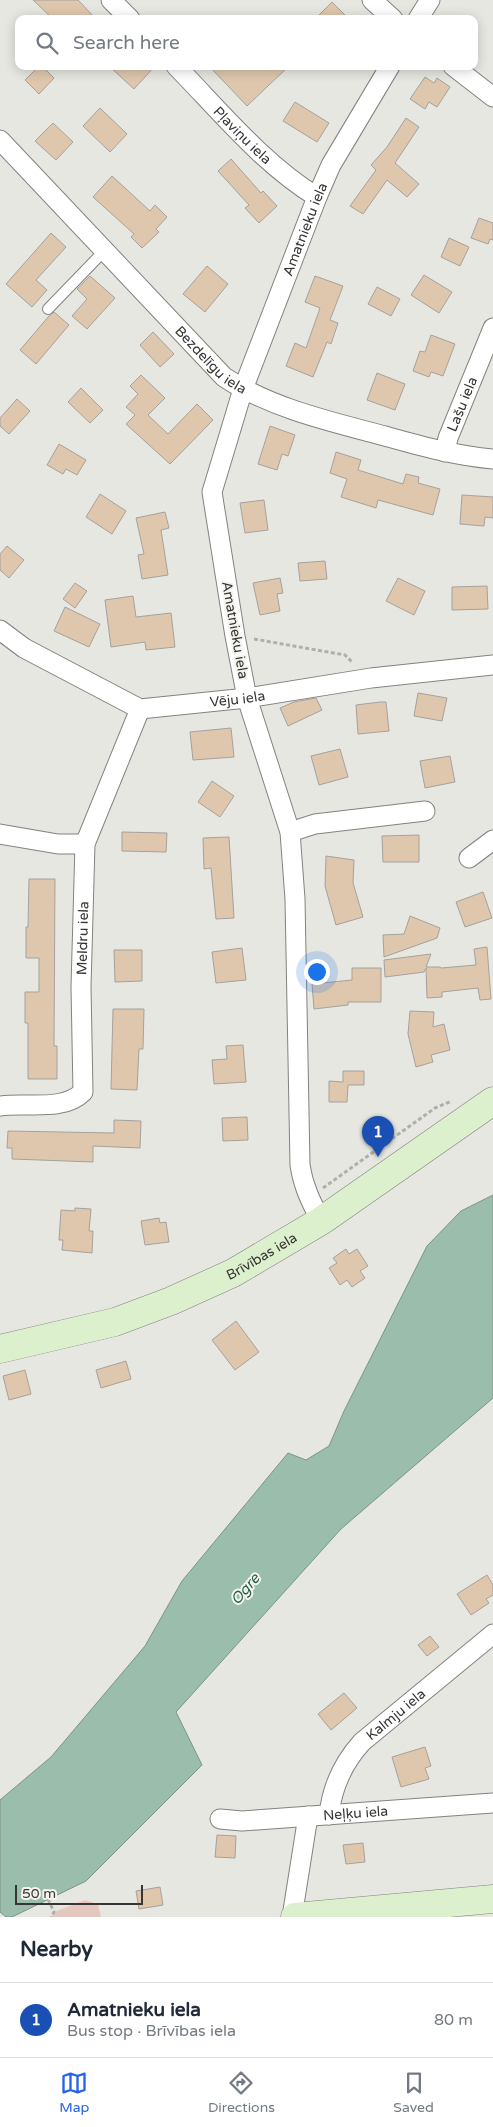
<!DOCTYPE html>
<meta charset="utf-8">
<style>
:root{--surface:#fff;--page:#f6f6f7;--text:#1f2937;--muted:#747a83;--line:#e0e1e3;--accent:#2563eb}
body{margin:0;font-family:"Varela Round",sans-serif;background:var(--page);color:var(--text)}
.scale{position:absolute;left:15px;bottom:12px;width:128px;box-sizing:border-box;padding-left:5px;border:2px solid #373634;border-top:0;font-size:14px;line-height:18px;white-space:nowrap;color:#373634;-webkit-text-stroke:4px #f5f4ef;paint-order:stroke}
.you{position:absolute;left:316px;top:971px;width:18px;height:18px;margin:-12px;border:4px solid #fff;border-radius:50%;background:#1a73e8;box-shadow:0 0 0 8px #1a73e833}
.badge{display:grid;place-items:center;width:32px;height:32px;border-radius:50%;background:var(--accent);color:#fff;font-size:16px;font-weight:700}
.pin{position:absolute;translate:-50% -41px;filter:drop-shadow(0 1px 2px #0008)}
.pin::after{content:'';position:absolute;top:26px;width:18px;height:15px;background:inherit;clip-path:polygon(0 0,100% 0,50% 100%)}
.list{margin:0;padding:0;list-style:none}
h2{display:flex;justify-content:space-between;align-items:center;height:65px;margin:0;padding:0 20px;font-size:21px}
h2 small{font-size:16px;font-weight:400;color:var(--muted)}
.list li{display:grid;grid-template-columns:32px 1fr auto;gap:15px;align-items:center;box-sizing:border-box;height:75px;padding:0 20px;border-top:1px solid var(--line)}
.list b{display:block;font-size:19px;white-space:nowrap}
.list p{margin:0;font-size:16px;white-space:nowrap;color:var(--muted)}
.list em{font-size:16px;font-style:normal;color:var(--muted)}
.icon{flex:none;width:28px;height:28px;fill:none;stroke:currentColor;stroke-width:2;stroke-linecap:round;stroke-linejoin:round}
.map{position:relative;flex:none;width:493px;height:1917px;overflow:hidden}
.search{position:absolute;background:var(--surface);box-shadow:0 2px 12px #0003;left:15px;right:15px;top:15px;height:55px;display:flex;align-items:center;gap:12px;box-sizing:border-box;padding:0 18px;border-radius:10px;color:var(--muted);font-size:19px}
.sheet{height:140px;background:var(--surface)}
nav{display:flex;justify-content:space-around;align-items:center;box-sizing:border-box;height:70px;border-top:1px solid var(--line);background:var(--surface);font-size:14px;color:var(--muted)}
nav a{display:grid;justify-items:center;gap:2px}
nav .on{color:var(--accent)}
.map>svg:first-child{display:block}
.green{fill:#e4c8bf}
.water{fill:#9abdac;stroke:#7c9488}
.building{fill:#dfc7ad;stroke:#a5a19d}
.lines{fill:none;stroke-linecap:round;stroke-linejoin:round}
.lane-casing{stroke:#83827e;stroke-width:12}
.street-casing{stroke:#83827e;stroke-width:21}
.secondary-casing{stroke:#83827e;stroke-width:29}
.path{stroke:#afafab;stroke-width:3;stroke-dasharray:4 2.5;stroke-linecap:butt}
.lane{stroke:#fff;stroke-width:10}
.street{stroke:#fff;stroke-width:19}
.secondary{stroke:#ddf0ce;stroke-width:28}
.labels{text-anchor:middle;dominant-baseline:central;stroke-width:4;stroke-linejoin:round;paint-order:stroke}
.street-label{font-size:14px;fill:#373634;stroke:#f5f4ef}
.water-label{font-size:15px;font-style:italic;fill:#226048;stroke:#f5f4ef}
</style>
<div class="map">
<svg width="493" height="1917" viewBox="0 0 493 1917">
<rect width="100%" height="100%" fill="#e7e7e2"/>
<path class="green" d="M85 1900 98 1904 101 1917H51L54 1912Z"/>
<path class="water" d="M493 1195V1398L341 1529 176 1712 202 1765 86 1881 12 1917H6L0 1912V1800L51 1757 145 1646 182 1581 288 1453 306 1460 329 1446 344 1411 427 1246 461 1211Z"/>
<g class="building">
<path d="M33 0H78L96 19H53Z"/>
<path d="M332 2 349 19H315Z"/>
<path d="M39 66H42L54 78 39 94 25 80Z"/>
<path d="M109 66H155L134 89Z"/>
<path d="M209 66H289L247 106Z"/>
<path d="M425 77 434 83 437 78 450 87 437 107 429 102 425 109 410 99Z"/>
<path d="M295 102 329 123 317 142 283 121Z"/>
<path d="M100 108 127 134 110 152 83 126Z"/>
<path d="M406 118 419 127 395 163 419 184 407 197 387 180 363 214 350 206 376 170 371 165 387 147Z"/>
<path d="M53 123 73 142 56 160 35 141Z"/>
<path d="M231 159 261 193 263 191 277 206 259 223 245 208 249 205 218 171Z"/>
<path d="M112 176 150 211 155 205 167 217 156 229 159 232 142 248 131 237 134 234 93 197Z"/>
<path d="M479 218 493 223V240L490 239 488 244 471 238Z"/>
<path d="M51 233 66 247 36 280 47 290 32 307 6 284Z"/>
<path d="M449 238 469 247 460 266 441 257Z"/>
<path d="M207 266 228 284 205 312 183 294Z"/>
<path d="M424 275 452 292 439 313 411 295Z"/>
<path d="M90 276 115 298 87 329 72 316 87 299 77 289Z"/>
<path d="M315 276 343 286 330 320 338 323 331 344 327 342 313 377 286 366 295 343 306 348 320 308 305 302Z"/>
<path d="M377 287 400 299 391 316 368 304Z"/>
<path d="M54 312 69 325 36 364 20 350 49 316Z"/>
<path d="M153 332 174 354 160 367 140 345Z"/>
<path d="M431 335 455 344 443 376 431 372 429 377 413 371 420 351 425 352Z"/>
<path d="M377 373 405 384 395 410 367 400Z"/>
<path d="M141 375 165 398 148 415 168 434 197 404 213 420 170 464 126 424 135 415 126 407 138 394 130 386Z"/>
<path d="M81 388 103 410 90 423 68 402Z"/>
<path d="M17 399 30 411 9 434 0 426V418Z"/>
<path d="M270 426 295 435 288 456 282 454 277 470 258 464Z"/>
<path d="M59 444 86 460 77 475 66 469 63 474 47 465Z"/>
<path d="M336 452 361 460 358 470 403 484 406 474 419 477 418 483 440 489 433 515 378 500 376 508 341 497 347 479 330 473Z"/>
<path d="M100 494 126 511 112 534 86 517Z"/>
<path d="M462 495 493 497V518L485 517 484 526 460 524Z"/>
<path d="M264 500 268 530 245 533 240 503Z"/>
<path d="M165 512 169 528 161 530 168 575 142 579 138 555 144 554 136 518Z"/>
<path d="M7 546 24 560 9 578 0 570V554Z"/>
<path d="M325 561 327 579 300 581 298 563Z"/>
<path d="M280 578 283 593 277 594 280 611 260 615 253 583Z"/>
<path d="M398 578 425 591 414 615 386 601Z"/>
<path d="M75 583 87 591 75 608 63 599Z"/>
<path d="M487 586 488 609 452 610V587Z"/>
<path d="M133 596 136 617 171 613 175 647 146 650 145 642 111 647 105 600Z"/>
<path d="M65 607 100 624 89 647 54 631Z"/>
<path d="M418 693 447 698 442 721 414 716Z"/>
<path d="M316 698 322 710 288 726 280 708 294 702Z"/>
<path d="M380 702H386L389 731 358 734 356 705Z"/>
<path d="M231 728 234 757 193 760 190 732Z"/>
<path d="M340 749 348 777 319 785 311 756Z"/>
<path d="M450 756 455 782 425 788 420 761Z"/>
<path d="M212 781 234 796 220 817 198 802Z"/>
<path d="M122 832 167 833 166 852 122 851Z"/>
<path d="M419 835V862H383L382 836Z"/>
<path d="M229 837 234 918 216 919 211 868 204 869 203 838Z"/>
<path d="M326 856 354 860 353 883 363 917 336 925 325 886Z"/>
<path d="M29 879H55L54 1046H57V1079H28V1023H25V992H39V958H26V927H28Z"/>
<path d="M483 892 492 918 465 927 456 902Z"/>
<path d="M410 916 440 928 437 938 384 957 383 935 404 934Z"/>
<path d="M487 947 491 999 480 1000 478 988 442 992V997L427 998 426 968 424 972 385 977 384 960 431 954 426 967H440L441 968 476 965 474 949Z"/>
<path d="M242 948 246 980 216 983 212 952Z"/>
<path d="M114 950H142V981L115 982Z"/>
<path d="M352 968H381V1002H348V1005L314 1009 312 984 352 980Z"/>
<path d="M113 1009H144L143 1049H139L137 1090 111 1089Z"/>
<path d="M410 1011 434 1012 433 1027 444 1024 450 1050 431 1055 433 1062 416 1067 408 1034Z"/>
<path d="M243 1045 246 1082 214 1084 212 1060 227 1059 226 1046Z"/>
<path d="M343 1071H364V1085H348L347 1102H329V1081L343 1082Z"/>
<path d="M247 1117 248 1140 223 1141 222 1118Z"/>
<path d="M114 1120 141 1121 140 1148 93 1146V1162L12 1159V1148H7L8 1131 114 1133Z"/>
<path d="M75 1208 91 1209 89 1231H93L92 1253 62 1250 63 1240H59L61 1210 75 1211Z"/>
<path d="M159 1218 160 1223 166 1222 169 1242 145 1245 141 1221Z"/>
<path d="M346 1249 349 1254 357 1249 368 1266 360 1271 365 1278 352 1287 347 1280 340 1285 329 1268 337 1263 333 1258Z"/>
<path d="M236 1321 259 1352 235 1370 212 1340Z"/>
<path d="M126 1361 131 1379 101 1388 96 1370Z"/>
<path d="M25 1370 31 1394 9 1400 3 1376Z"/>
<path d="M487 1575 493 1585V1595L486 1599 489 1603 471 1615 457 1594Z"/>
<path d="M430 1636 439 1647 427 1656 418 1645Z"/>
<path d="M344 1693 357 1708 331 1730 318 1714Z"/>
<path d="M425 1747 431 1766 425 1768 429 1779 401 1787 392 1757Z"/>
<path d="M217 1835 236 1836 235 1858 215 1857Z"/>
<path d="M363 1843 365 1862 346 1864 343 1845Z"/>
<path d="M160 1887 163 1905 139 1909 136 1891Z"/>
</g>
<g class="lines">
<g class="lane-casing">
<path id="lane" d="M48 309 105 250"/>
</g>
<g class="street-casing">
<g id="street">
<path d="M111 0 130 19"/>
<path d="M372 0 393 19"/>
<path d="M418 19 430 0"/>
<path id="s1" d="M176 66C220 111 263 164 317 197"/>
<path d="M453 66 493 97"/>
<path id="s2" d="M0 140 224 377C270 408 332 422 385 436 421 446 456 456 493 459"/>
<path id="s3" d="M445 452 448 438 493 328"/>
<path id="s4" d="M0 630 24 648 140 709 247 698 371 678 493 665"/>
<path d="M290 832 315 824 425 811"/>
<path d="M0 834 58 844H85"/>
<path d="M469 858 493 840"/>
<path id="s5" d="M0 1106C26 1102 63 1112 83 1092L81 987 85 844 140 709"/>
<path id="s6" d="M321 1221C311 1202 303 1186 300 1165L295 899 290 832 247 698 235 636 212 492 243 389 317 197 331 165 390 66"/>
<path id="s7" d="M329 1815C332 1787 343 1763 362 1742L493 1634"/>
<path id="s8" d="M220 1819 242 1821 493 1803"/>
<path d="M292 1917 308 1816"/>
</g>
</g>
<g class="secondary-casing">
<g id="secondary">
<path id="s9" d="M0 1349 115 1322 171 1301 233 1273 321 1221 493 1101"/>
<path d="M295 1917 493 1899"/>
</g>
</g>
<g class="path">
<path d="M254 639 345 655 353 663"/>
<path d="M323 1188 435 1108 452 1101"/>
<path d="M48 1899 54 1912 51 1917"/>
</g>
<use href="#lane" class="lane"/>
<use href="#street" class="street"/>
<use href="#secondary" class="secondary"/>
</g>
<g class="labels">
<g class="street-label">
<text stroke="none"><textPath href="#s1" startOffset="96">Pļaviņu iela</textPath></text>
<text stroke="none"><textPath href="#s6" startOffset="1022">Amatnieku iela</textPath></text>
<text stroke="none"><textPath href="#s2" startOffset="305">Bezdelīgu iela</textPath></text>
<text stroke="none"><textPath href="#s3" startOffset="51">Lašu iela</textPath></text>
<text transform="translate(235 630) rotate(80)">Amatnieku iela</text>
<text stroke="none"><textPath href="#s4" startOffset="259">Vēju iela</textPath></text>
<text stroke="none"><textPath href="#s5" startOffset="240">Meldru iela</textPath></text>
<text stroke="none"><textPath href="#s9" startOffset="279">Brīvības iela</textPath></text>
<text stroke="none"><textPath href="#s7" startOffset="125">Kalmju iela</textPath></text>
<text stroke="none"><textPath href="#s8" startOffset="136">Neļķu iela</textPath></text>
</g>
<g class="water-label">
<text transform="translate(245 1589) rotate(-49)">Ogre</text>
</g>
</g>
</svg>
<div class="scale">50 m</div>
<div class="you"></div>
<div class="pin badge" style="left:378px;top:1157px;background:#1a4fb4">1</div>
<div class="search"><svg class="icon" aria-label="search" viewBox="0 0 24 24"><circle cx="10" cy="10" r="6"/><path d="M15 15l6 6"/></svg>Search here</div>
</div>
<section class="sheet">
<h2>Nearby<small></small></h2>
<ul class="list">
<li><span class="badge" style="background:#1a4fb4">1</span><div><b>Amatnieku iela</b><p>Bus stop · Brīvības iela</p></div><em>80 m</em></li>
</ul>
</section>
<nav>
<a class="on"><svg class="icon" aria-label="map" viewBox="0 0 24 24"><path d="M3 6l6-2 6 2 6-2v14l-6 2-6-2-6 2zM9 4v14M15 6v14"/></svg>Map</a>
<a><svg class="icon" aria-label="directions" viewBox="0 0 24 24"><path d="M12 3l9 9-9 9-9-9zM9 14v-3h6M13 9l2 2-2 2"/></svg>Directions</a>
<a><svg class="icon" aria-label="saved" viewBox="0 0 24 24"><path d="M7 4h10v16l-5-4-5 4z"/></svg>Saved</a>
</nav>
